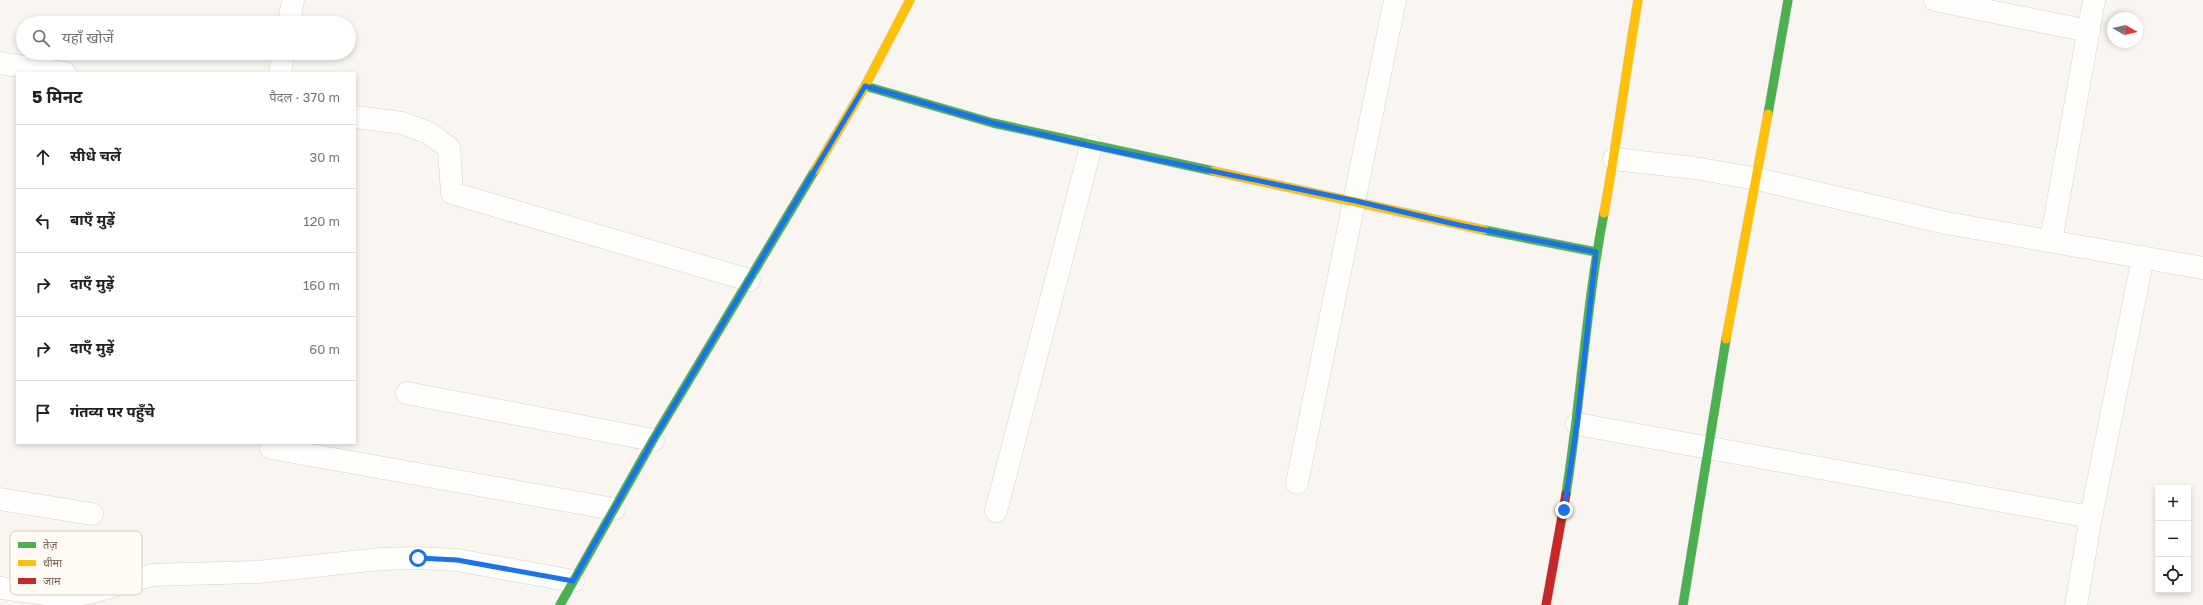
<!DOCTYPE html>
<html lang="hi">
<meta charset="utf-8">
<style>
:root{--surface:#fff;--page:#f2f2f2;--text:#202124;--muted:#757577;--line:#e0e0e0}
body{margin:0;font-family:"Golos Text","Noto Sans Devanagari",sans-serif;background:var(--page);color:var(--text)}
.controls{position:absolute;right:12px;bottom:12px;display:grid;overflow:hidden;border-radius:0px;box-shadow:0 2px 6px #0003}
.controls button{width:36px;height:36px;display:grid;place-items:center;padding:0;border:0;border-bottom:1px solid var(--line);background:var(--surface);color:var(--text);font:20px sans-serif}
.compass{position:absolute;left:2107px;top:12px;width:36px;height:36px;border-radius:50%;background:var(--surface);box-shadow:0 2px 6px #0003;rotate:99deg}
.stop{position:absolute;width:12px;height:12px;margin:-9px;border:3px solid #1a73e8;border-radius:50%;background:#fff}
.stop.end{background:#1a73e8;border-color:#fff;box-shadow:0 1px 4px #0008}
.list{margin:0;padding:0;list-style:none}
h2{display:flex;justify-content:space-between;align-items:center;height:52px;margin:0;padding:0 16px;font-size:17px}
h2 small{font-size:13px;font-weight:400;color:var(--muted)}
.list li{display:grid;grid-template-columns:26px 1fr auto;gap:12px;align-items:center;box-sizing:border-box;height:64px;padding:0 16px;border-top:1px solid var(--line)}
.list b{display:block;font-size:15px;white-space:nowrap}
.list em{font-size:13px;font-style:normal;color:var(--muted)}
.icon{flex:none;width:22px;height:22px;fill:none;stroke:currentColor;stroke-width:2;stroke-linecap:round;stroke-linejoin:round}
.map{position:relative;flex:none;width:2203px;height:605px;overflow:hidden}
.search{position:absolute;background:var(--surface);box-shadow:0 2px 6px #0003;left:16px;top:16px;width:340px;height:44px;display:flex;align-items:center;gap:10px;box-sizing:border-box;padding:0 14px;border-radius:22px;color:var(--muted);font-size:15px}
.panel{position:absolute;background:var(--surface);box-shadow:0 2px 6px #0003;left:16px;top:72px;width:340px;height:372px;border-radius:0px}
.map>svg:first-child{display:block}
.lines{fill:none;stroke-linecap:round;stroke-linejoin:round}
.street-casing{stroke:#d7d1cb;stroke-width:23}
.fast-casing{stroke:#d9d2cb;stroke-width:10}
.slow-casing{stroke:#d9d2cb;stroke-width:10}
.jam-casing{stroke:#d9d2cb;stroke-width:10}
.street{stroke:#fefefd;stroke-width:22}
.fast{stroke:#4caf50;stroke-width:9}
.slow{stroke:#ffc107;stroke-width:9}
.jam{stroke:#c62828;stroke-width:9}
.route{stroke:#1a73e8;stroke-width:5}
.key{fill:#fffaf3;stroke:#d7cbc1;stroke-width:1}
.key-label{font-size:11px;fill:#7a5c4d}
</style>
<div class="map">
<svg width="2203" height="605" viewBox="0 0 2203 605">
<rect width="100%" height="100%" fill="#f9f5f0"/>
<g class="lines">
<g class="street-casing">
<g id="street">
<path d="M1935 0 2089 31"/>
<path d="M289 23 293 0"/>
<path d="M0 63 65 73"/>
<path d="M280 73 283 53"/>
<path d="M355 117 402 123 429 133 449 148 452 193 749 280"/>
<path d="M1614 159 1695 168 1757 179 1946 223 2203 268"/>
<path d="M2051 241 2094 0"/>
<path d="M407 393 653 440"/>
<path d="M1577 424 2091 517"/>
<path d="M271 448 614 509"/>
<path d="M1297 483 1395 0"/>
<path d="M0 499 92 514"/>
<path d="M996 511 1091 146"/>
<path d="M0 588 61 596 76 595 93 592 152 575 258 572 380 559 418 558 457 560 573 581"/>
<path d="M2076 605 2091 517 2143 257"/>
</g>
</g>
<g class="fast-casing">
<g id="fast">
<path d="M865 86 993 123 1213 171"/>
<path d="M1768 114 1788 0"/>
<path d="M1484 230 1596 252"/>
<path d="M1566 494C1581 400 1586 306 1604 213"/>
<path d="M560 605 653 440 815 170"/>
<path d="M1683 605 1726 339"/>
</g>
</g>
<g class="slow-casing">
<g id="slow">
<path d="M815 170 865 86 910 0"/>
<path d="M1213 171 1484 230"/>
<path d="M1604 213C1617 142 1626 71 1638 0"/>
<path d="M1726 339 1768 114"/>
</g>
</g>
<g class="jam-casing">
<path id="jam" d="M1546 605 1566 494"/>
</g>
<use href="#street" class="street"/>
<use href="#fast" class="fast"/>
<use href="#slow" class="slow"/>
<use href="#jam" class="jam"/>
</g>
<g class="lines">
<path class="route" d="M418 558 457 560 573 581 653 440 865 86 993 123 1091 146 1356 201 1459 225 1596 252 1577 424 1564 510"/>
</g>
<rect x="10" y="531" width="132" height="64" rx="6" class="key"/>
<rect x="18" y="542" width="18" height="6" fill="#4caf50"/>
<rect x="18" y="560" width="18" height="6" fill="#ffc107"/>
<rect x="18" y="578" width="18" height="6" fill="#c62828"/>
<g class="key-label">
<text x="43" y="549">तेज़</text>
<text x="43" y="567">धीमा</text>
<text x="43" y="585">जाम</text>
</g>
</svg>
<div class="controls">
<button>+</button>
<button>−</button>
<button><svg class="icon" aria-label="locate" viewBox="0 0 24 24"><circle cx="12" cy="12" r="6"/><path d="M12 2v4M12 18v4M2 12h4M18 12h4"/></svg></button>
</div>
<svg class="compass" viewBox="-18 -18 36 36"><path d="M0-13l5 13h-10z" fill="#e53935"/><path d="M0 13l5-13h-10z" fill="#757577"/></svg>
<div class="stop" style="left:418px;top:558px"></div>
<div class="stop end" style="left:1564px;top:510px"></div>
<div class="search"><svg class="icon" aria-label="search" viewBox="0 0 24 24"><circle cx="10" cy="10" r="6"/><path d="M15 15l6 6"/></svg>यहाँ खोजें</div>
<section class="panel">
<h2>5 मिनट<small>पैदल · 370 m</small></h2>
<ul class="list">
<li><svg class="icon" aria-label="ahead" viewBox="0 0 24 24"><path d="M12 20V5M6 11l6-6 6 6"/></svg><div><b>सीधे चलें</b></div><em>30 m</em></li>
<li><svg class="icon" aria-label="left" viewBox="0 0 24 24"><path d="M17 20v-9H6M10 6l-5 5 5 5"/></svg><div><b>बाएँ मुड़ें</b></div><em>120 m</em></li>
<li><svg class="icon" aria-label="right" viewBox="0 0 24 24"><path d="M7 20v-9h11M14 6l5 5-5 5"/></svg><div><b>दाएँ मुड़ें</b></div><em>160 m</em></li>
<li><svg class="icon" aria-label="right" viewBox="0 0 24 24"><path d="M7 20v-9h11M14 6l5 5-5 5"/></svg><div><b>दाएँ मुड़ें</b></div><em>60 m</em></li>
<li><svg class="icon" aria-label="arrive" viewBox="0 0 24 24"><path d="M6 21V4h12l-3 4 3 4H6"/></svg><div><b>गंतव्य पर पहुँचे</b></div></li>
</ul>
</section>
</div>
